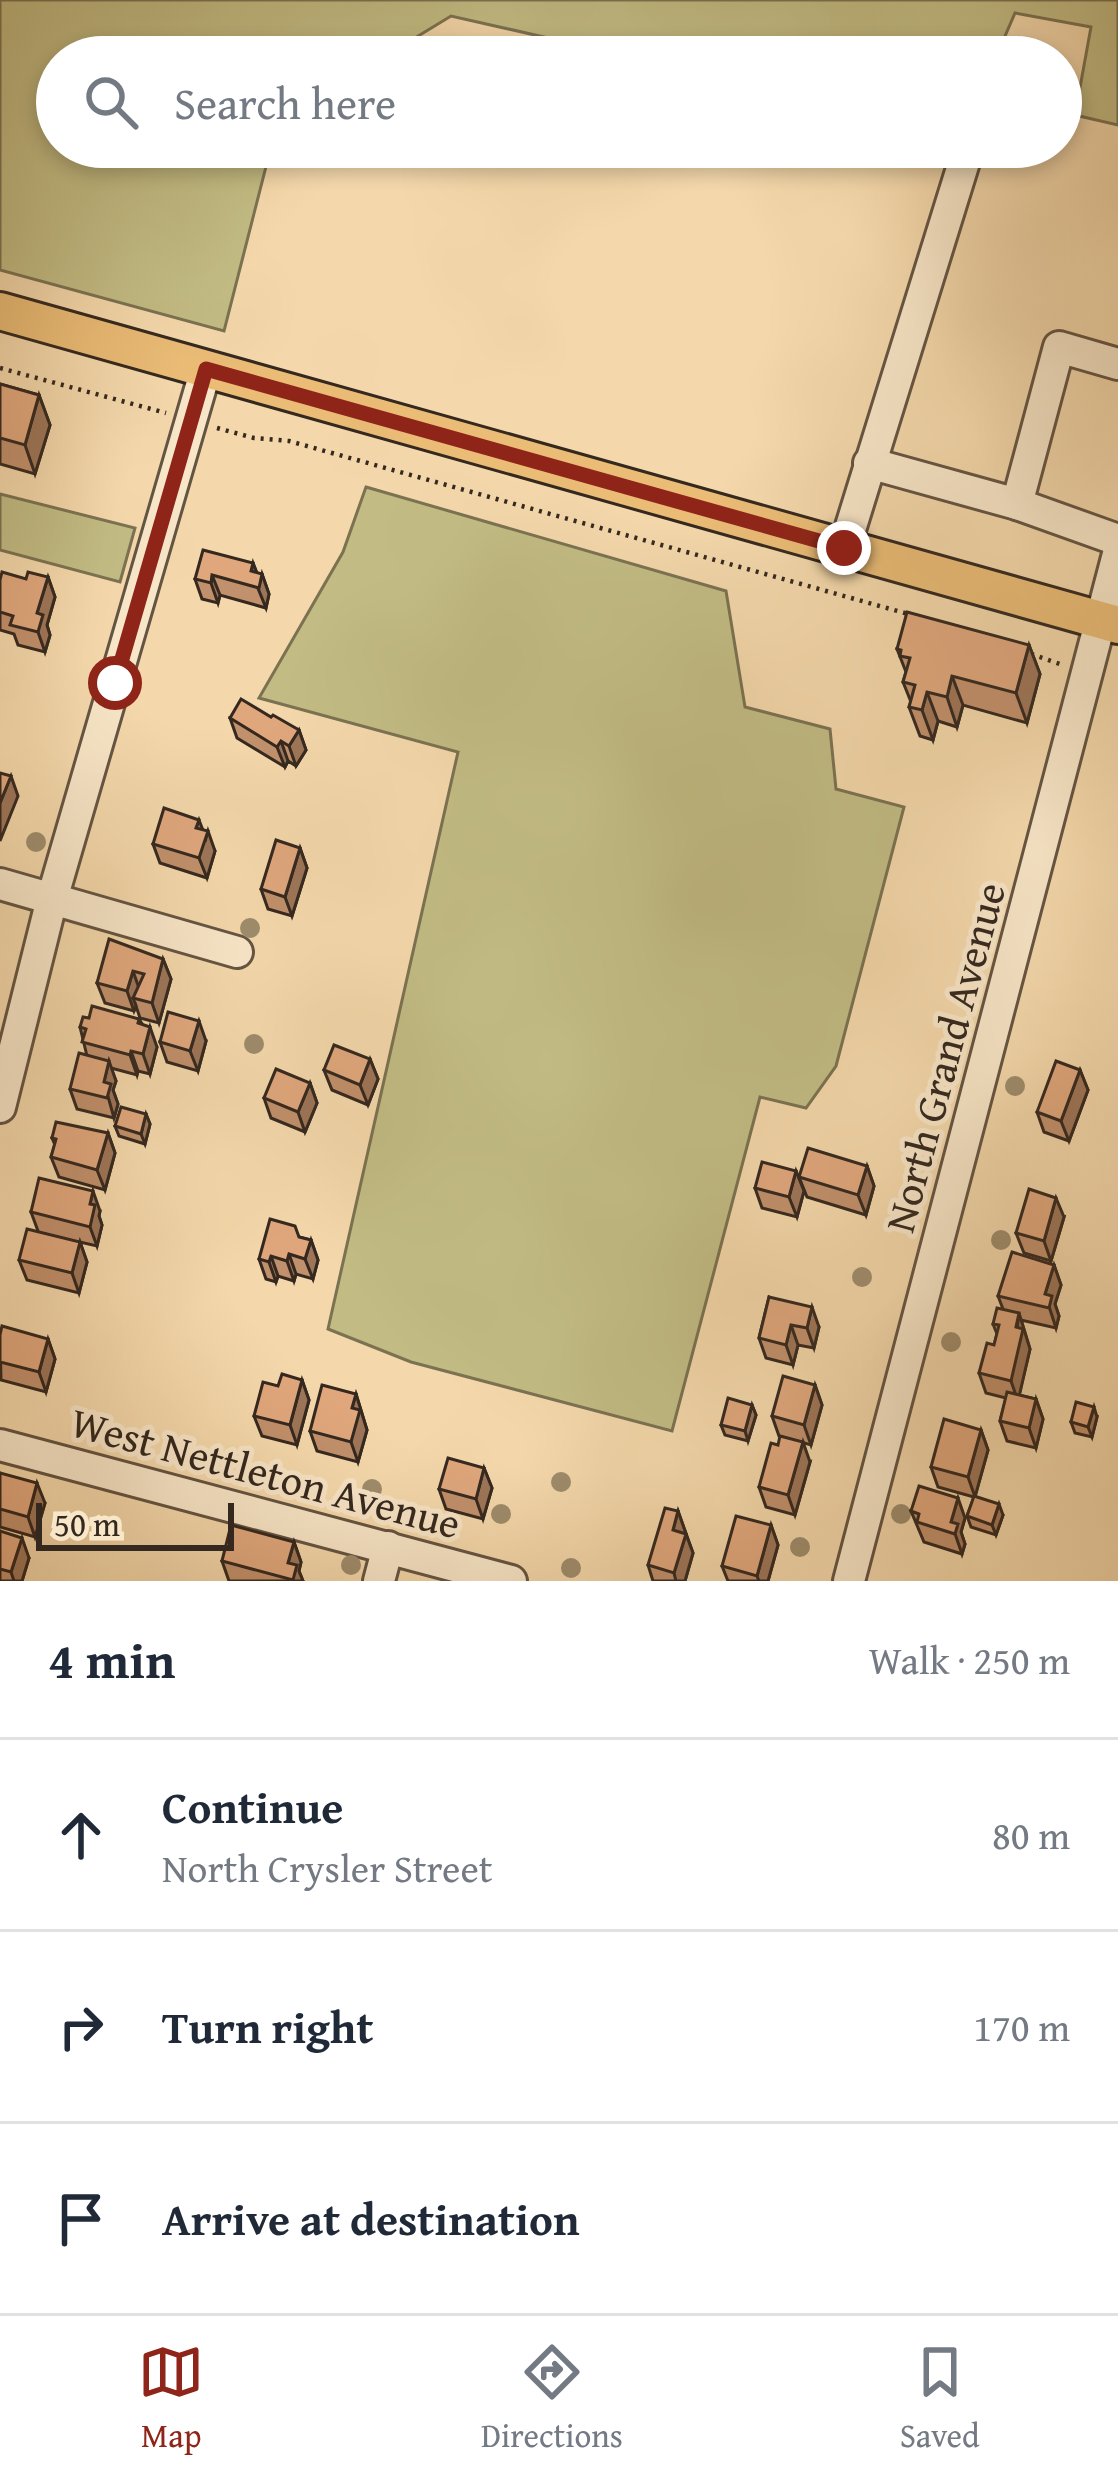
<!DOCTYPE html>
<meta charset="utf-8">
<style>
:root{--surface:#fff;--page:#f6f6f7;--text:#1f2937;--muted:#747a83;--line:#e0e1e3;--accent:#8f2418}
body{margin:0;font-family:"Gentium Book Plus",serif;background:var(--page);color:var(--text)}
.scale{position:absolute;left:36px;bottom:30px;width:198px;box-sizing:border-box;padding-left:12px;border:6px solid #34281f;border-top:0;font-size:33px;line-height:42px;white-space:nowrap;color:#34281f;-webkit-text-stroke:9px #f8e6c8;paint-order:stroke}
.stop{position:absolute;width:36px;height:36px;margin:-27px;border:9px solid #8f2418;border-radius:50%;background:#fff}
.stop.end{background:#8f2418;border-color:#fff;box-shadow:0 3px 12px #0008}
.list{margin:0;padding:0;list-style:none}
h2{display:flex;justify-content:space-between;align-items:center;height:156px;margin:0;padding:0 48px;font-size:51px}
h2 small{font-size:39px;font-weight:400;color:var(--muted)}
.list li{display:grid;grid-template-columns:78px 1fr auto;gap:36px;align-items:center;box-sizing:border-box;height:192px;padding:0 48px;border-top:3px solid var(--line)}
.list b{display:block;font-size:45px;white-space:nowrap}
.list p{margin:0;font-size:39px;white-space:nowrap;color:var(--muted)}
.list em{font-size:39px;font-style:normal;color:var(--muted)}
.icon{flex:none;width:66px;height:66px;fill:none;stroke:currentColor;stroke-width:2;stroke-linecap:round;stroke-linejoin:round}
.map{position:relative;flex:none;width:1118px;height:1581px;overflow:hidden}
.search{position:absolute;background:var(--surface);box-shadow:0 6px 18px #0003;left:36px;right:36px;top:36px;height:132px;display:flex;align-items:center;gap:30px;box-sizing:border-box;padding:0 42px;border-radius:66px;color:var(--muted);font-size:45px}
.sheet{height:732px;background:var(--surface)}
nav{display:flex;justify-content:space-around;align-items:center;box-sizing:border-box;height:168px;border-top:3px solid var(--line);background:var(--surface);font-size:33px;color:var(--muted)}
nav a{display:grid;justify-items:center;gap:6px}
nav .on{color:var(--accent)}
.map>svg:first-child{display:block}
.green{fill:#c2bc84;stroke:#7b7252;stroke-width:3}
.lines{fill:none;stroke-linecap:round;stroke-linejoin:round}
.minor-casing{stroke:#645442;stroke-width:36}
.major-casing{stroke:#34281f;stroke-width:42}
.path{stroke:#34281f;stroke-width:4.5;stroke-dasharray:3 6;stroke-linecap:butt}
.minor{stroke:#f8e6c8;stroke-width:30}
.major{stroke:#eabc76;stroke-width:36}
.tree{fill:#9e8c6c}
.wall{fill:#c1906c;stroke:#34281f;stroke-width:3}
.shaded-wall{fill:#9d7558;stroke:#34281f;stroke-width:3}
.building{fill:#e0a77d;stroke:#34281f;stroke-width:3}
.route{stroke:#8f2418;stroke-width:15}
.labels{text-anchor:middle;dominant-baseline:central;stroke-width:10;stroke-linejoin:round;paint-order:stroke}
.street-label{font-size:42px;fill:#34281f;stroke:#f8e6c8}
</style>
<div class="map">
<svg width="1118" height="1581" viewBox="0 0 1118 1581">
<rect width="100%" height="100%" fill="#f4d8ab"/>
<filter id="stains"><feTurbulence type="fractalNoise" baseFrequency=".00167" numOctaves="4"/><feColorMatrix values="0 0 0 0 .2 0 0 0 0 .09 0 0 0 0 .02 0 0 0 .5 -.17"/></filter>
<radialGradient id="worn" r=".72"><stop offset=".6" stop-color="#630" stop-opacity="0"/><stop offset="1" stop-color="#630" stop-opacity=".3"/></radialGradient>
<g class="green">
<path d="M0 0H1118V125L1075 115 1091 27 1015 13 996 57H632L451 16 392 52 393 57H57V147H271L224 331 0 270Z"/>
<path d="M366 487 726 591 745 707 830 729 836 789 904 807 836 1066 806 1108 760 1097 672 1431 411 1362 328 1329 458 752 259 698 343 552Z"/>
<path d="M0 494 135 528 120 582 0 550Z"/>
</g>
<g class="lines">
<g class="minor-casing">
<g id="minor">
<path d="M869 463 1017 504 1118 540"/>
<path d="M1017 504 1059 347 1118 364"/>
<path d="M844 549 964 162"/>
<path d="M0 884 237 952"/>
<path d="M0 1107 52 899 206 369"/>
<path d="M0 1445 511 1581"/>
<path d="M379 1581 388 1547"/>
<path d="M849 1581 1118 554"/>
</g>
</g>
<g class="major-casing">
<path id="major" d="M0 311 1118 625"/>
</g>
<g class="path">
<path d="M0 368 166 413"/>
<path d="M217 428 254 438 289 441 912 615"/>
<path d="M1031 654 1060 664"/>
</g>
<use href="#minor" class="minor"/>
<use href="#major" class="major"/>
</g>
<g class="tree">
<circle cx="36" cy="842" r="10"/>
<circle cx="250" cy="928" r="10"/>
<circle cx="254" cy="1044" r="10"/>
<circle cx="1015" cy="1086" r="10"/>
<circle cx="1001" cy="1240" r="10"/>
<circle cx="862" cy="1277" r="10"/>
<circle cx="951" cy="1342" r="10"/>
<circle cx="561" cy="1482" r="10"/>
<circle cx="372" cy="1489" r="10"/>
<circle cx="501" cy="1514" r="10"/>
<circle cx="901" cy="1514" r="10"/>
<circle cx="800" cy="1547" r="10"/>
<circle cx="351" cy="1565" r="10"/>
<circle cx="571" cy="1568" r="10"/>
</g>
<g class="wall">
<path d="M0 384 39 395 50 425 35 474 0 464Z"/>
<path d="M253 563 257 573 262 574 269 594 266 608 220 595 218 603 202 599 195 579Z"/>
<path d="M48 577 55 597 47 625 50 635 45 652 18 645 14 634 0 630V580Z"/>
<path d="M1029 645 1040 674 1027 723 963 705 957 727 938 721 933 740 920 736 909 707 911 702 903 682 906 672 897 649Z"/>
<path d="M271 717 299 730 306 750 296 766 288 761 285 767 237 738 230 718Z"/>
<path d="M203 830 215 851 207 878 160 863 153 844Z"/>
<path d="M300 848 307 868 292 916 268 909 261 889Z"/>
<path d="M163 959 171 979 159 1023 140 1018 136 1006 134 1011 105 1003 97 983Z"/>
<path d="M89 1018 139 1019 157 1047 150 1074 138 1071 137 1075 111 1068 116 1081 113 1090 118 1104 114 1118 77 1109 70 1089 87 1056 80 1027Z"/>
<path d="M206 1041 198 1071 167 1062 160 1042Z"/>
<path d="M370 1059 378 1079 368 1105 332 1090 324 1070Z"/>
<path d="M1080 1070 1088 1090 1069 1141 1044 1132 1037 1112Z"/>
<path d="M310 1083 317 1103 305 1132 271 1118 264 1098Z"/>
<path d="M146 1114 150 1124 145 1144 119 1136 115 1126Z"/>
<path d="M108 1133 115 1153 105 1190 59 1177 51 1157 55 1145 52 1138Z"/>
<path d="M867 1166 874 1186 866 1215 807 1197 799 1177Z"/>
<path d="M796 1171 804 1191 797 1217 762 1208 755 1188Z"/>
<path d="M100 1211 99 1216 102 1225 97 1246 80 1242 87 1262 79 1293 27 1280 19 1260 38 1231 31 1212Z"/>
<path d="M1064 1217 1051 1261 1024 1253 1016 1233Z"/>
<path d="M299 1237 311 1240 318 1260 313 1279 296 1274 294 1281 278 1276 276 1282 266 1279 259 1259Z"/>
<path d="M1054 1265 1061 1285 1055 1304 1059 1316 1056 1328 1021 1320 1030 1349 1019 1395 1036 1399 1043 1419 1036 1448 1007 1441 1000 1421 1006 1398 986 1393 979 1373 994 1345 997 1334 993 1324 1003 1309 998 1296Z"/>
<path d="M769 1297 819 1327 814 1348 798 1345 793 1365 766 1358 759 1338Z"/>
<path d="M0 1335 48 1339 55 1359 46 1392 1 1380Z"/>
<path d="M302 1380 309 1400 297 1445 262 1436 254 1416 278 1386Z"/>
<path d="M815 1385 822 1405 811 1445 779 1436 772 1416Z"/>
<path d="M356 1394 367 1430 358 1462 317 1451 310 1431Z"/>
<path d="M752 1405 756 1415 748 1441 725 1435 721 1425Z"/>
<path d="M1097 1417 1092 1437 1075 1433 1071 1422Z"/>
<path d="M981 1430 988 1450 975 1496 1003 1515 996 1535 971 1527 967 1516 974 1497 938 1487 931 1467Z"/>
<path d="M810 1462 795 1515 766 1507 759 1487Z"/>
<path d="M484 1468 492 1488 483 1519 446 1509 439 1489Z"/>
<path d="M0 1473 45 1503 35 1537 0 1527Z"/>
<path d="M678 1511 693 1553 685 1581H653L648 1565Z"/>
<path d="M911 1511 965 1518 961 1532 965 1544 962 1554 924 1542Z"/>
<path d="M771 1525 778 1545 768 1581H728L722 1566Z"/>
<path d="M0 1531 29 1558 22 1581H0Z"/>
<path d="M294 1542 301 1562 299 1571 303 1581H229L222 1561Z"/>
</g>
<g class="shaded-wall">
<path d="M39 395 50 425 35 474 25 445Z"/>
<path d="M253 563 260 582 262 574 269 594 266 608 251 571Z"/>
<path d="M212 575 220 595 218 603 211 583Z"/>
<path d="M48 577 55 597 47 625 50 635 45 652 38 632 37 613Z"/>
<path d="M1029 645 1040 674 1027 723 1016 693Z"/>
<path d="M952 676 963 705 957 727 947 697Z"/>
<path d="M927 692 938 721 933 740 922 710Z"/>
<path d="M299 730 306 750 296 766 289 746Z"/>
<path d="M281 741 288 761 285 767 277 747Z"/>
<path d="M11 776 18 796 0 841V803Z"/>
<path d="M199 820 206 838 208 831 215 851 207 878 199 858 196 828Z"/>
<path d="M300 848 307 868 292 916 285 897Z"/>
<path d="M163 959 171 979 159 1023 152 1003Z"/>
<path d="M133 971 140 991 133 998 136 1006 134 1011 127 991Z"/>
<path d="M199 1021 206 1041 198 1071 190 1051Z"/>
<path d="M150 1027 157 1047 150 1074 143 1054Z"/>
<path d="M131 1051 138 1071 137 1075 130 1055Z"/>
<path d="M370 1059 378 1079 368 1105 360 1085Z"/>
<path d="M109 1061 116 1081 113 1090 118 1104 114 1118 104 1082Z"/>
<path d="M1080 1070 1088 1090 1069 1141 1061 1121Z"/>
<path d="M310 1083 317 1103 305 1132 298 1112Z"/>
<path d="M146 1114 150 1124 145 1144 141 1134Z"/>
<path d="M108 1133 115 1153 105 1190 97 1170Z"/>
<path d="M867 1166 874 1186 866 1215 858 1195Z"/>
<path d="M796 1171 804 1191 797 1217 789 1197Z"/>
<path d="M93 1191 100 1211 99 1216 102 1225 97 1246 90 1227V1204Z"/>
<path d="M1056 1198 1064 1217 1051 1261 1044 1241Z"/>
<path d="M311 1240 318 1260 313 1279 305 1259Z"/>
<path d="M80 1242 87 1262 79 1293 72 1273Z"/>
<path d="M289 1254 296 1274 294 1281 287 1261Z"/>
<path d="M271 1256 278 1276 276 1282 269 1262Z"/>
<path d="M1054 1265 1061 1285 1055 1304 1059 1316 1056 1328 1045 1294Z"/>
<path d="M812 1307 819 1327 814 1348 807 1328Z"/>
<path d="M1019 1313 1030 1349 1018 1401 1011 1381Z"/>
<path d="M791 1325 798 1345 793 1365 786 1345Z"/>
<path d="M48 1339 55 1359 46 1392 39 1372Z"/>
<path d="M302 1380 309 1400 297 1445 290 1425Z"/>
<path d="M815 1385 822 1405 811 1445 804 1425Z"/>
<path d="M356 1394 367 1430 358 1462 351 1442 352 1408Z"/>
<path d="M1036 1399 1043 1419 1036 1448 1029 1428Z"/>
<path d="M752 1405 756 1415 748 1441 745 1431Z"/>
<path d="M1094 1407 1097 1417 1092 1437 1088 1427Z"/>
<path d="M981 1430 988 1450 975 1497 968 1477Z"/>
<path d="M803 1442 810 1462 795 1515 788 1495Z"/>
<path d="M484 1468 492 1488 483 1519 476 1499Z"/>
<path d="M37 1483 45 1503 35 1537 28 1517Z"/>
<path d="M958 1498 965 1518 961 1532 965 1544 962 1554 951 1522Z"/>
<path d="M999 1504 1003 1515 996 1535 992 1525Z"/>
<path d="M678 1511 685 1531 680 1549 673 1530Z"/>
<path d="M771 1525 778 1545 768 1581H759L757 1576Z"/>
<path d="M686 1534 693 1553 685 1581H676L674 1573Z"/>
<path d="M22 1538 29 1558 22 1581H14L11 1572Z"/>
<path d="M294 1542 301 1562 299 1571 303 1581H293L288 1563Z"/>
</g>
<g class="building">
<path d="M0 384 39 395 25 445 0 438Z"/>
<path d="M203 550 253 563 251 571 262 574 259 588 212 575 211 583 195 579Z"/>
<path d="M2 572 26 579 28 572 48 577 37 613 43 615 38 632 10 625 13 616 0 612V580Z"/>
<path d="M907 612 1029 645 1016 693 952 676 947 697 927 692 922 710 909 707 915 685 903 682 910 658 900 656 901 650 897 649Z"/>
<path d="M241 699 271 717 273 715 299 730 289 746 281 741 277 747 230 718Z"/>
<path d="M0 773 11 776 0 803Z"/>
<path d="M164 808 199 820 196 828 208 831 199 858 153 844Z"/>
<path d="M276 840 300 848 285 897 261 889Z"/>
<path d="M109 939 163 959 152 1003 133 998 144 974 133 971 127 991 97 983Z"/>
<path d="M92 1006 139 1019 138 1023 150 1027 143 1054 131 1051 130 1055 82 1042 86 1029 80 1027 83 1017 89 1018Z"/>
<path d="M168 1012 199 1021 190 1051 160 1042Z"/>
<path d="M334 1045 370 1059 360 1085 324 1070Z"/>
<path d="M79 1053 109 1061 104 1082 111 1084 107 1098 70 1089Z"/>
<path d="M1056 1061 1080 1070 1061 1121 1037 1112Z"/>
<path d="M276 1069 310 1083 298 1112 264 1098Z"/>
<path d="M121 1107 146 1114 141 1134 115 1126Z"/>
<path d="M56 1122 108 1133 97 1170 51 1157 56 1139 52 1138Z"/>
<path d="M808 1148 867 1166 858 1195 799 1177Z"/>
<path d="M762 1162 796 1171 789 1197 755 1188Z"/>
<path d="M39 1178 93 1191 90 1204 95 1205 90 1227 31 1212Z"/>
<path d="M1029 1189 1056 1198 1044 1241 1016 1233Z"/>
<path d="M270 1219 295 1226 299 1237 311 1240 305 1259 289 1254 287 1261 271 1256 269 1262 259 1259Z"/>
<path d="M27 1229 80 1242 72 1273 19 1260Z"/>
<path d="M1012 1252 1054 1265 1045 1294 1052 1296 1049 1308 998 1296Z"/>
<path d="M769 1297 812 1307 807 1328 791 1325 786 1345 759 1338Z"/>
<path d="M997 1308 1019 1313 1016 1327 1023 1329 1011 1381 979 1373 987 1343 994 1345 999 1325 993 1324Z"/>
<path d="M2 1326 48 1339 39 1372 0 1362V1335Z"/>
<path d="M282 1374 302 1380 290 1425 254 1416 263 1382 278 1386Z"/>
<path d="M783 1376 815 1385 804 1425 772 1416Z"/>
<path d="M322 1385 356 1394 352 1408 360 1410 351 1442 310 1431Z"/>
<path d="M1007 1392 1036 1399 1029 1428 1000 1421Z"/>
<path d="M728 1398 752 1405 745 1431 721 1425Z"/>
<path d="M1076 1402 1094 1407 1088 1427 1071 1422Z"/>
<path d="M944 1419 981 1430 968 1477 931 1467Z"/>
<path d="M780 1436 803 1442 788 1495 759 1487 771 1443 778 1445Z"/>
<path d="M448 1458 484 1468 476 1499 439 1489Z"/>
<path d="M0 1473 37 1483 28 1517 0 1509Z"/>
<path d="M919 1486 958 1498 951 1522 958 1524 955 1534 917 1522 919 1514 911 1511Z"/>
<path d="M974 1496 999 1504 992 1525 967 1516Z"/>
<path d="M665 1508 678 1511 673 1530 686 1534 674 1573 648 1565Z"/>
<path d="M736 1516 771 1525 757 1576 722 1566Z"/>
<path d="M231 1525 294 1542 288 1563 297 1565 293 1580 222 1561Z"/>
<path d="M0 1531 22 1538 11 1572 0 1569Z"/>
</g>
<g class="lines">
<path class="route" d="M115 683 206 369 844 548"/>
</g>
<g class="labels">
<g class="street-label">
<text transform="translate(944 1057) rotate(-75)">North Grand Avenue</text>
<text transform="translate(266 1472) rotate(15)">West Nettleton Avenue</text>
</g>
</g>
<rect width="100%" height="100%" filter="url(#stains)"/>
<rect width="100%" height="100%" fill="url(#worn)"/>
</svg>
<div class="scale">50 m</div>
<div class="stop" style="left:115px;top:683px"></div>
<div class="stop end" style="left:844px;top:548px"></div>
<div class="search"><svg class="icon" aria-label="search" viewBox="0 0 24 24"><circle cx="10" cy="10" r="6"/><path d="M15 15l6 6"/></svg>Search here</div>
</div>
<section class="sheet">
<h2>4 min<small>Walk · 250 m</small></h2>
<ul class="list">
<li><svg class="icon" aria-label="ahead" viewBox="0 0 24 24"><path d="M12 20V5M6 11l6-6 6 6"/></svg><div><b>Continue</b><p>North Crysler Street</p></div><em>80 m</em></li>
<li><svg class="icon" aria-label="right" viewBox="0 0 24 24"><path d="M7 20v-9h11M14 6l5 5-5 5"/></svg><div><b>Turn right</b></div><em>170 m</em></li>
<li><svg class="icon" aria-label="arrive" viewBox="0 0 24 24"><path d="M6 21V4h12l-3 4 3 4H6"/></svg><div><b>Arrive at destination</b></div></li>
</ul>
</section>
<nav>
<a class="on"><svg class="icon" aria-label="map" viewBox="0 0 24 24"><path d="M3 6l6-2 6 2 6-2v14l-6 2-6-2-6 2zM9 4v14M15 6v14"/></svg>Map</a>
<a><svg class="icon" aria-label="directions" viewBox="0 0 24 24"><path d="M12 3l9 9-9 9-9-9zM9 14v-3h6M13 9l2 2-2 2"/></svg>Directions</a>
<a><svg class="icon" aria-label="saved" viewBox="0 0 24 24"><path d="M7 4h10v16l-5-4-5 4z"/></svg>Saved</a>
</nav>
